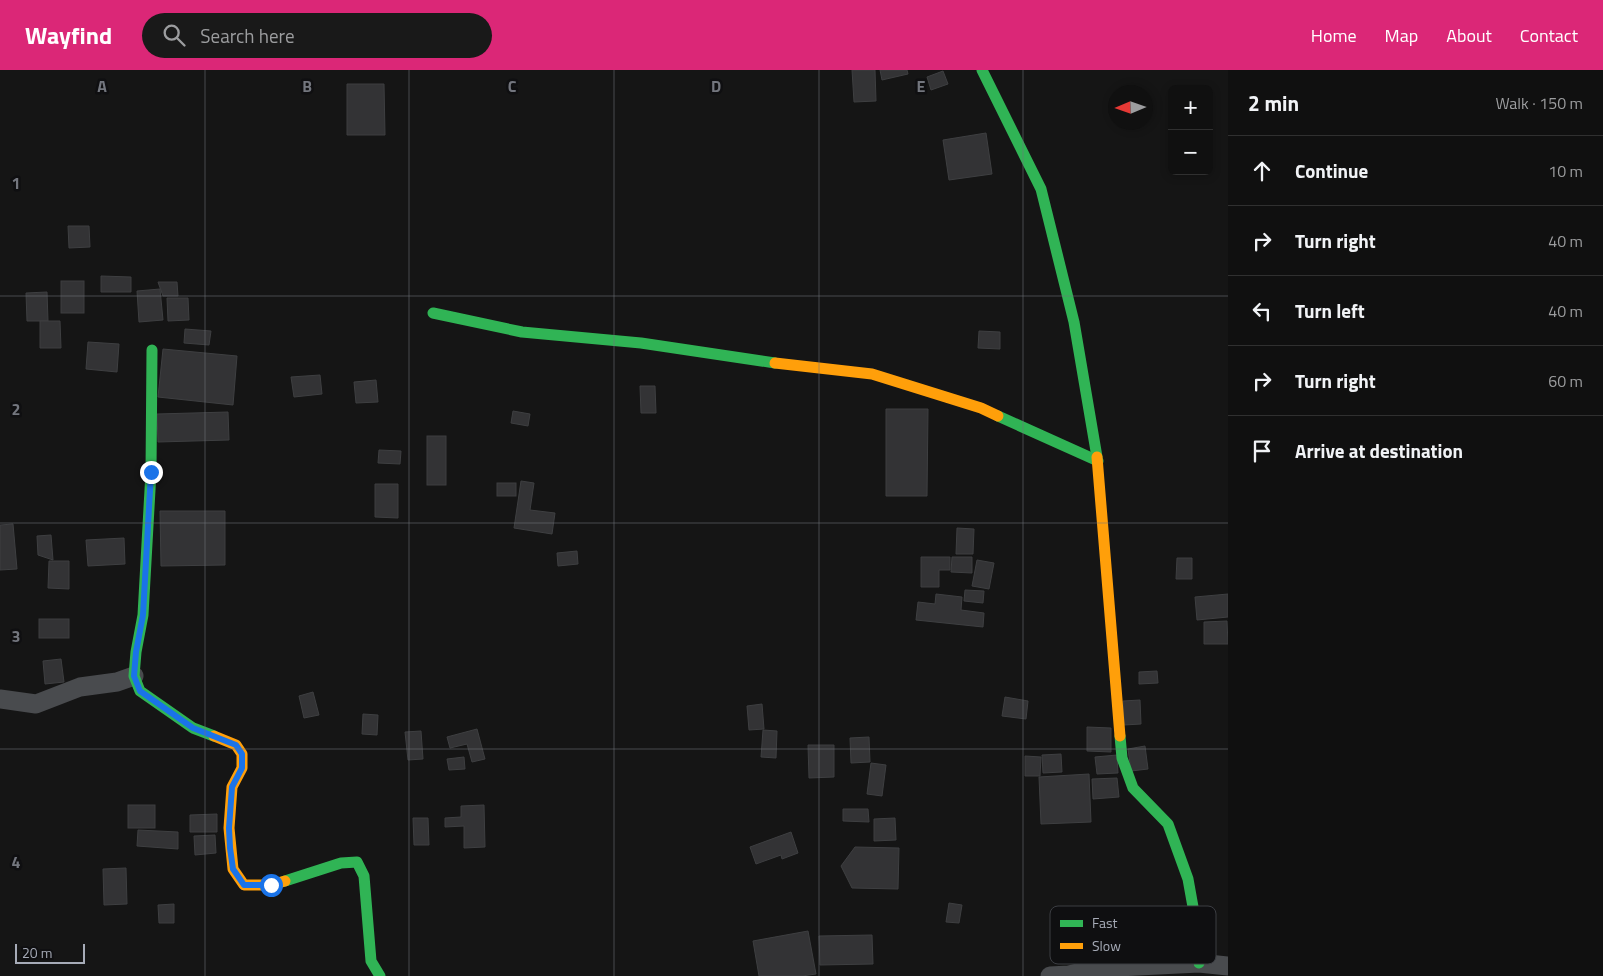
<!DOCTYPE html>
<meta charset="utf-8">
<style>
:root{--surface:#101010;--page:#191919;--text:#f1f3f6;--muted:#9c9d9f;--line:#303030;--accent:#db2777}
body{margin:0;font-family:"Titillium Web",sans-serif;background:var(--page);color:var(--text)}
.controls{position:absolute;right:15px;top:15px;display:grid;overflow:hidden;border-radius:8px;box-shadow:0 2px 8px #0003}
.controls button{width:45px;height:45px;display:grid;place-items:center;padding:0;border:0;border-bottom:1px solid var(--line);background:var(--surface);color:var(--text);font:25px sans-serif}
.compass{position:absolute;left:1108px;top:15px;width:45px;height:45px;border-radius:50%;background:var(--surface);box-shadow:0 2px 8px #0003;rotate:268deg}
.scale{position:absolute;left:15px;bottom:12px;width:70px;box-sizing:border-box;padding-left:5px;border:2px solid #a6abb7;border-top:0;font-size:14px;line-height:18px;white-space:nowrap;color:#a6abb7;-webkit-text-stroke:4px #0f0f11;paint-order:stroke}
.stop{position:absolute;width:15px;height:15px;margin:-11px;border:4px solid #1a73e8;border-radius:50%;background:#fff}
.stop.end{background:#1a73e8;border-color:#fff;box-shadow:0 1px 5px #0008}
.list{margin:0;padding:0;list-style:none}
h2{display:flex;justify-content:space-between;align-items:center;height:65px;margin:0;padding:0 20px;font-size:21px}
h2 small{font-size:16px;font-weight:400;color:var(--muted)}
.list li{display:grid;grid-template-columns:32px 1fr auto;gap:15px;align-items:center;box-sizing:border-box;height:70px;padding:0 20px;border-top:1px solid var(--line)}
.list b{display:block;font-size:19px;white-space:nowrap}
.list em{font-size:16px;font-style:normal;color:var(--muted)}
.icon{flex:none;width:28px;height:28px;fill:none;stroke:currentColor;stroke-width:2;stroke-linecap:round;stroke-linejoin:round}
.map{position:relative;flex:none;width:1228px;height:906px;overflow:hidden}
header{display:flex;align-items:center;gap:30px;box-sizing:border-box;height:70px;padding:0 25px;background:var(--accent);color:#fff}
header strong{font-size:24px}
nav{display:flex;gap:28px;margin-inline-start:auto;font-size:18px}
.search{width:350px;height:45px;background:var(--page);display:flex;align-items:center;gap:12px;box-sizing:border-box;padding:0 18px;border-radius:28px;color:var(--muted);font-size:19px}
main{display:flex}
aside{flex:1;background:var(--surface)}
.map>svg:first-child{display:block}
.building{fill:#333335;stroke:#3e3f41}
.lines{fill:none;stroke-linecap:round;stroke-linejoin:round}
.street{stroke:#494b4e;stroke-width:19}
.fast{stroke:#30b455;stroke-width:11}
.slow{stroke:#ff9f0a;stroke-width:11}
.route{stroke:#1a73e8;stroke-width:6}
.grid{fill:none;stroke:#73767e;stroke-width:1;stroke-opacity:0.55}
.key{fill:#0f0f11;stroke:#3c3e43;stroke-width:1}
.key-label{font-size:14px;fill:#a6abb7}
.grid-label{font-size:16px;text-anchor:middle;font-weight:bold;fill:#73767e;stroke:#0f0f11;stroke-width:5;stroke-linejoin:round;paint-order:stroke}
</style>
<header>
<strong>Wayfind</strong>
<div class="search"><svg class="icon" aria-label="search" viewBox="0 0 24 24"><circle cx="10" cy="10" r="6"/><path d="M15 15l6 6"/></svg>Search here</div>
<nav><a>Home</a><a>Map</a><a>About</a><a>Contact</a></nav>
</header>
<main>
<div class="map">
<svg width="1228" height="906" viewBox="0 0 1228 906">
<rect width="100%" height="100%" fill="#151515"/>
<g class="building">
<path d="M852 0H875L876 31 854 32Z"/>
<path d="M880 0H907L908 4 882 10Z"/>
<path d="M943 1 948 14 931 20 927 7Z"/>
<path d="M347 14H384L385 65H347Z"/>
<path d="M986 63 992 104 949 110 943 70Z"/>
<path d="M68 156H89L90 177 69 178Z"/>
<path d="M101 206 131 207V222H101Z"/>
<rect x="61" y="211" width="23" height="32"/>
<path d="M158 212H177L178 226H163Z"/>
<path d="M160 219 163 250 139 252 137 221Z"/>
<path d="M47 222 48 251H27L26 223Z"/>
<path d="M167 228H188L189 250 168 251Z"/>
<path d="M40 251H60L61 278H40Z"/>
<path d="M185 259 211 261 209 275 184 273Z"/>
<path d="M979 261 1000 262V279L978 278Z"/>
<path d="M88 272 119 274 117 302 86 299Z"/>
<path d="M163 279 237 286 233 335 158 327Z"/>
<path d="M320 305 322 324 294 327 291 307Z"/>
<path d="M376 310 378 332 356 333 354 312Z"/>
<path d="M640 316H655L656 343H641Z"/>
<path d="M886 339H928L927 426H886Z"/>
<path d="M513 341 530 344 528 356 511 353Z"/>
<path d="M228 342 229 370 158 372 157 344Z"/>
<rect x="427" y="366" width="19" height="49"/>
<path d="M379 380 401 381 400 394 378 393Z"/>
<path d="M521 411 534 413 530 440 555 443 552 464 514 458Z"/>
<rect x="497" y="413" width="19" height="13"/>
<path d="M375 414H398V448L375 447Z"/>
<path d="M160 441H225V495L161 496Z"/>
<path d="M13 454 17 499 0 500V455Z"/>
<path d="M957 458 974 459 973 484H956Z"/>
<path d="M51 465 53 490 38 485 37 466Z"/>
<path d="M124 468 125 494 88 496 86 470Z"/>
<path d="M577 481 578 494 558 496 557 483Z"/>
<path d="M921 487H950V500H939V517H921Z"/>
<path d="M952 487H972V503L951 502Z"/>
<path d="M1177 488H1192V509H1176Z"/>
<path d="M977 490 994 493 989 519 972 516Z"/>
<path d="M49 491H69V519L48 518Z"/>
<path d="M965 520 984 521 983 533 964 531Z"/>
<path d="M936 524 962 527 961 540 984 543 983 557 916 550 918 532 935 534Z"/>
<path d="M1228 524V547L1197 550 1195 527Z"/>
<rect x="39" y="549" width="30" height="19"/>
<path d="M1227 551 1228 574H1204V552Z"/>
<path d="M61 589 64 612 45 614 43 591Z"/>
<path d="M1157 601 1158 613 1139 614V602Z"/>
<path d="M313 622 319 645 304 648 299 626Z"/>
<path d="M1005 627 1028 631 1026 649 1002 646Z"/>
<path d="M1140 630 1141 654 1124 655 1123 631Z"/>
<path d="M762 634 764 659 749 660 747 636Z"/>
<path d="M363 644 378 645 377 665 362 664Z"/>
<path d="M1087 657 1111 658V682L1087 681Z"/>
<path d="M477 659 485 689 472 692 467 674 450 678 447 667Z"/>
<path d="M763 660 777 661 776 688 761 687Z"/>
<path d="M421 661 423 689 408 690 405 662Z"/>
<path d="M869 667 870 692 851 693 850 668Z"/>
<path d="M808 675H834V707L809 708Z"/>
<path d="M1145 676 1148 699 1131 701 1128 679Z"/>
<path d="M1061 684 1062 702 1043 703 1042 685Z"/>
<path d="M1117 685 1118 703 1097 704 1095 687Z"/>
<path d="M1025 686 1041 687 1040 706H1025Z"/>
<path d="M464 687 465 699 449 700 447 689Z"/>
<path d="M871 693 886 695 882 726 867 724Z"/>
<path d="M1089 704 1091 752 1041 754 1039 707Z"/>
<path d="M1117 708 1119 727 1093 729 1092 709Z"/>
<rect x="128" y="735" width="27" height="23"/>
<path d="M484 735 485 777 464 778V756L445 757V748L461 747V736Z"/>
<path d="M843 739H868L869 752 843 751Z"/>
<path d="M217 744V762H190V745Z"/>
<path d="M413 748H428L429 775H414Z"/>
<path d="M895 748 896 770 874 771V749Z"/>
<path d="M138 760 178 762V779L137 776Z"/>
<path d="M791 762 798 783 782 789 781 785 756 794 750 777Z"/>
<path d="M215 765 216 783 195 785 194 766Z"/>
<path d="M855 777 899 778 898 819 852 818 841 796Z"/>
<path d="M126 798 127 834 104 835 103 799Z"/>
<path d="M949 833 962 835 959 853 946 852Z"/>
<path d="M174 834V853H159L158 835Z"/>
<path d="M808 861 816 904 802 906H759L753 871Z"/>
<path d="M872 865 873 894 820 895 819 866Z"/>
<path d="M1156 877 1158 891 1137 894 1135 881Z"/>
</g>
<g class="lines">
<g class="street">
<path d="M0 629 36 634 80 617 117 612 134 606"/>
<path d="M1050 906 1069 905 1098 898 1199 893 1228 896"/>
</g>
<g class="fast">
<path d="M982 0 1041 119 1074 252 1097 387"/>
<path d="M433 243 522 262 641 273 775 293"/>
<path d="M152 280 151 402 143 545 136 582 134 606 140 621 193 658 214 666"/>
<path d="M998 346 1098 391"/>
<path d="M1120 666 1122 688 1133 718 1168 754 1188 809 1195 848 1199 893"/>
<path d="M285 811 341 793 357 792 364 806 371 891 380 906"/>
</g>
<g class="slow">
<path d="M775 293 872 304 981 338 998 346"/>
<path d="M1097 387 1120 666"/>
<path d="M214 666 236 675 242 684V698L232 717 229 758 233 799 244 815H271L285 811"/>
</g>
</g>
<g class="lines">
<path class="route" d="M151 402 143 545 136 582 134 606 140 621 193 658 236 675 242 684V698L232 717 229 758 230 778 233 799 244 815H271"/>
</g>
<path class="grid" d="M205 0V906M409 0V906M614 0V906M819 0V906M1023 0V906M0 226H1228M0 453H1228M0 679H1228"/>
<rect x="1050" y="836" width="166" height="58" rx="8" class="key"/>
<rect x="1060" y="850" width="23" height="7" fill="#30b455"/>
<rect x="1060" y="873" width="23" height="6" fill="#ff9f0a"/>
<g class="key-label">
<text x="1092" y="858">Fast</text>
<text x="1092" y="881">Slow</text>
</g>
<g class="grid-label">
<text x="102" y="22">A</text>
<text x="307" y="22">B</text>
<text x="512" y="22">C</text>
<text x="716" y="22">D</text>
<text x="921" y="22">E</text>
<text x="16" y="119">1</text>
<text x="16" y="345">2</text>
<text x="16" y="572">3</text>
<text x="16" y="798">4</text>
</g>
</svg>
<div class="controls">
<button>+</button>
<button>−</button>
</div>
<svg class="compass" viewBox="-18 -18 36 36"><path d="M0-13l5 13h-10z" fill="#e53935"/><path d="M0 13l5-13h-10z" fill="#9c9d9f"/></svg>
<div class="scale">20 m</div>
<div class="stop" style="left:271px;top:815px"></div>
<div class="stop end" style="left:151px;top:402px"></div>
</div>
<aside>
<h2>2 min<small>Walk · 150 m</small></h2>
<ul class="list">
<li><svg class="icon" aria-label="ahead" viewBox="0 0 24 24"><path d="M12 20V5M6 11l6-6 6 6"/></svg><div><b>Continue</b></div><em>10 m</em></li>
<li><svg class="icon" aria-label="right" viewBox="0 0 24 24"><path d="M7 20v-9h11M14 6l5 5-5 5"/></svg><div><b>Turn right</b></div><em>40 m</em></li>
<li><svg class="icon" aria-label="left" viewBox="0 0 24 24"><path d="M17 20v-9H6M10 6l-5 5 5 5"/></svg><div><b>Turn left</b></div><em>40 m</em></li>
<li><svg class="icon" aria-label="right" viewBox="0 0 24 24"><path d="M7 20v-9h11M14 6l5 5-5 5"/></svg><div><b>Turn right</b></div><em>60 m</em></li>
<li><svg class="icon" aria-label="arrive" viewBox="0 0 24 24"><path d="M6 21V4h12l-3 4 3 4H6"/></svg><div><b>Arrive at destination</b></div></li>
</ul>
</aside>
</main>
